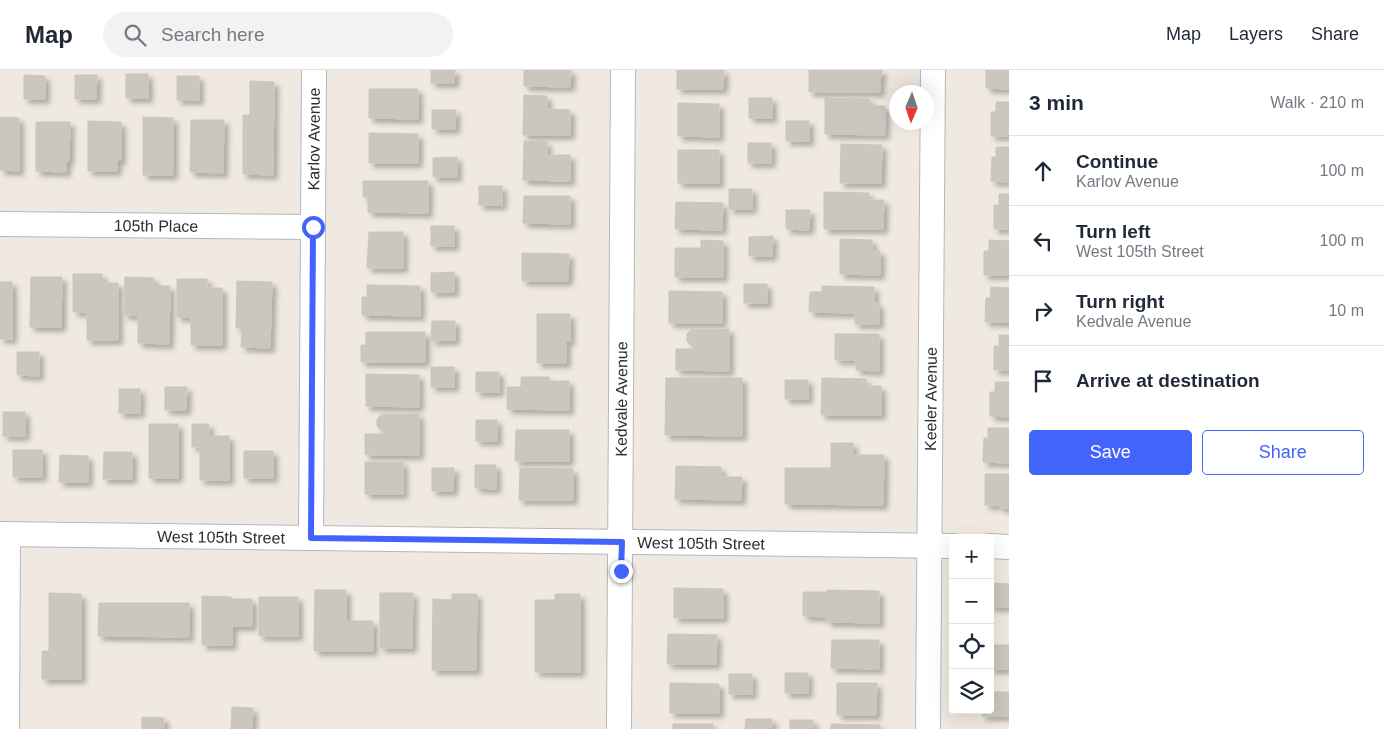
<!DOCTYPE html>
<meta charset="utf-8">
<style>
:root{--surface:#fff;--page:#f2f2f3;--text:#1f2937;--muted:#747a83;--line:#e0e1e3;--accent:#4264fb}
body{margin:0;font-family:Arial,sans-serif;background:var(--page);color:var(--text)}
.controls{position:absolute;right:15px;bottom:15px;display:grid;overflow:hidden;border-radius:5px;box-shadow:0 5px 20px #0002}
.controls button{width:45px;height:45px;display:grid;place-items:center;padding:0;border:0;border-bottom:1px solid var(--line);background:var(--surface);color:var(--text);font:25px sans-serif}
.compass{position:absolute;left:889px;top:15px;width:45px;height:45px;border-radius:50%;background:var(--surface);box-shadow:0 5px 20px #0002;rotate:182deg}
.stop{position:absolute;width:15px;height:15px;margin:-11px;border:4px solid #4264fb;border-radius:50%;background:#fff}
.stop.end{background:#4264fb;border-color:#fff;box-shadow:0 1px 5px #0008}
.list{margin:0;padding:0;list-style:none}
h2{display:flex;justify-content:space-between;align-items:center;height:65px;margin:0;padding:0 20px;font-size:21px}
h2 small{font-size:16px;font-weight:400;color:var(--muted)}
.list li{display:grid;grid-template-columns:32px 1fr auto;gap:15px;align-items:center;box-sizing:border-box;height:70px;padding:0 20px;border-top:1px solid var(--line)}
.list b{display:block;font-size:19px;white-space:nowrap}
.list p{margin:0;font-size:16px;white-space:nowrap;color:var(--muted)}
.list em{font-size:16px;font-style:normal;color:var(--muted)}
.actions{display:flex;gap:10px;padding:15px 20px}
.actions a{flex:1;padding:11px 0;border:1px solid var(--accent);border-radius:5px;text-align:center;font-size:18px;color:var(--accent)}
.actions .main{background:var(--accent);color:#fff}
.icon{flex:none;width:28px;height:28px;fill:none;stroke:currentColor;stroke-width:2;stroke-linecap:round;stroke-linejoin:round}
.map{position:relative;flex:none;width:1009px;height:659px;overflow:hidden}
header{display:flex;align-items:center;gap:30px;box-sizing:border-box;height:70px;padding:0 25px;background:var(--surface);border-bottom:1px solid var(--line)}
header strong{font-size:24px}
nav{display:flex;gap:28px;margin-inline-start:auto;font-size:18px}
.search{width:350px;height:45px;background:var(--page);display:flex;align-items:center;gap:12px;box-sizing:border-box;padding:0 18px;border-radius:28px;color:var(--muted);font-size:19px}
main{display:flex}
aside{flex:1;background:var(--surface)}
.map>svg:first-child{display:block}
.building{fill:#cbc7bf;stroke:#cbc5ba;filter:url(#shadow)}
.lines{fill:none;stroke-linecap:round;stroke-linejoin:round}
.minor-casing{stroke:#b4b7c1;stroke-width:26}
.minor{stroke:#fff;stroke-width:24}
.route{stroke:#4264fb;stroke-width:6}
.labels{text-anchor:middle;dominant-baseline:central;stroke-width:4;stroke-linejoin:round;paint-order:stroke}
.street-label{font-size:16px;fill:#2e2e2e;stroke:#fff}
</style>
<header>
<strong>Map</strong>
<div class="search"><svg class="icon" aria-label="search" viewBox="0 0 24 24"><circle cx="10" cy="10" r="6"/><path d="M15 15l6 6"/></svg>Search here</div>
<nav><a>Map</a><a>Layers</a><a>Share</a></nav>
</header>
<main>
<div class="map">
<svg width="1009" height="659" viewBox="0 0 1009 659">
<defs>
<filter id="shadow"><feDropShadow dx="4.5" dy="4.5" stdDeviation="2.5" flood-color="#0004"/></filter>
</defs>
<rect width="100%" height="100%" fill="#efe9e1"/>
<g class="building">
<path d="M431 0H455L454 13H431Z"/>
<path d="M524 0H571L570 17 524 16Z"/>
<path d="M677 0H724L723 19H677Z"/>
<path d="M809 0H882V6H880V22H809Z"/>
<path d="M986 0H1009V19L986 18Z"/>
<rect x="126" y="4" width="22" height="24"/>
<path d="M24 5 45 6V29H24Z"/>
<path d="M75 5H97L96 29H75Z"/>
<rect x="177" y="6" width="22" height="24"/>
<path d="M250 11 274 12 273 105 243 104V45H250Z"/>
<path d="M369 19H418V49L369 48Z"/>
<path d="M524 25 547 26V39L570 40V65H523Z"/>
<rect x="749" y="28" width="23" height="20"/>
<path d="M825 28 870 29V36H885V65L825 64Z"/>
<path d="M996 32H1009V66H991V42H996Z"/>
<path d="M678 33 719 34V67L678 66Z"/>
<path d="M432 40H456L455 59H432Z"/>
<path d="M0 47 19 48V101L0 100Z"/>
<path d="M143 47 173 48V105H143Z"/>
<path d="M191 50H224L223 103 190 102Z"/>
<path d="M88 51 121 52V90H117V101H88Z"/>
<rect x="786" y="51" width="23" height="20"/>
<path d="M36 52H70L69 91H66V102L36 101Z"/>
<path d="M369 63 418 64V93H369Z"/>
<path d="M524 71 547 72V85H570V111L523 110Z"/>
<rect x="748" y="73" width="23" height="20"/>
<path d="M841 74 882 75 881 113H840Z"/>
<path d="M996 77H1009V112L991 111 992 87H996Z"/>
<rect x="678" y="80" width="41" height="33"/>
<path d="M457 87V107H433V88Z"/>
<path d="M363 111H428V143L368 142V127H363Z"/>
<rect x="479" y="116" width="23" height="19"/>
<rect x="729" y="119" width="23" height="20"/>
<path d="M824 122 869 123 868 130H884L883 159H824Z"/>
<path d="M999 124H1009V159H994V135H999Z"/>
<path d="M524 126H570V154L523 153Z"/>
<path d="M676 132 723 133 722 160 675 159Z"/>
<path d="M786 140H810L809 160 786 159Z"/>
<rect x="431" y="156" width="23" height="20"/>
<path d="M369 162H403V198H367Z"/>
<path d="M773 166 772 186H749V167Z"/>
<path d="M840 169 872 170V181H880V205L840 204Z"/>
<path d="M701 170 723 171V207H675V178H701Z"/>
<path d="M989 170 1009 171V205H984V181H989Z"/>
<path d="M522 183 569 184 568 211H522Z"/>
<path d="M454 202V222H431V203Z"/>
<path d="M73 204H102V213H118V270H87V242H73Z"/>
<path d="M31 207H62L61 257H30Z"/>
<path d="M125 207 154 208V216H170L169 274 138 273V245H124Z"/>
<path d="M177 209H207V218H222V275H191V247H177Z"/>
<path d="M237 211 272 212 270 278 241 277 242 258H236Z"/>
<rect x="0" y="212" width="12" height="57"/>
<rect x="744" y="214" width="23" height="19"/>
<path d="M367 215 420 216V246L362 245V227H367Z"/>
<path d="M822 216 874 217V233L879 234V254H855V243L809 242 810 222H822Z"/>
<path d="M991 217 1009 218V252H985L986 228H990Z"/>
<path d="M669 221 722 222V253H669Z"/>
<path d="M537 244H570V271H566V293H537Z"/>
<path d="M432 251H455V270L431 271Z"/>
<path d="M692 259H729V301L676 300V279H694V276H692L687 271V264Z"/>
<path d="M366 262H425V292H361V275H366Z"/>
<path d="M835 264H879V301L856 300V290H835Z"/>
<path d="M999 265H1009V300H994V276H999Z"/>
<path d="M17 282H39V306L17 305Z"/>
<rect x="431" y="297" width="23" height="20"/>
<rect x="476" y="302" width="23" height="20"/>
<path d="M366 304 419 305V337L366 336Z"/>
<path d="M521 307H549V311H569V340L507 339V317H521Z"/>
<path d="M666 308H742V366L665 365Z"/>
<path d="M822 308 866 309V316H881V345H821Z"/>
<rect x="785" y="310" width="23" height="19"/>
<path d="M995 312H1009V347L990 346V322H995Z"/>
<path d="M165 317H187L186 340H165Z"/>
<rect x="119" y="319" width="21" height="24"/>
<rect x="3" y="342" width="22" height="24"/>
<path d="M382 344H419V385H365V364H384V360H381L377 356V349Z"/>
<rect x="476" y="350" width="21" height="21"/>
<rect x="149" y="354" width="29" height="54"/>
<path d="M192 354H209V366H229V410H200V377H192Z"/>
<path d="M988 358H1009V393L983 392 984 368H988Z"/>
<path d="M516 360H569V391H515Z"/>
<path d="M831 373H853V385H884L883 435 785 434V398H831Z"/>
<rect x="13" y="380" width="29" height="27"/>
<rect x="244" y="381" width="29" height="27"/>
<path d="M104 382H132V409H103Z"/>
<path d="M60 385 88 386V412H59Z"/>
<rect x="365" y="392" width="38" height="32"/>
<path d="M475 395H496V419L475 418Z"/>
<path d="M676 396 721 397V407H742L741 430 675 429Z"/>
<path d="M432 398H454L453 421H432Z"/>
<path d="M520 398 573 399V430H519Z"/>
<path d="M985 404H1009V438H1000V435H985Z"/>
<path d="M990 513 1009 514V537H990Z"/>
<path d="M674 518 723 519V548H674Z"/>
<path d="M315 520H346V551H373V581H314Z"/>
<path d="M827 520 879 521V553L827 552V547L803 546V522H827Z"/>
<path d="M49 523 81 524V609H42V581H49Z"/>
<path d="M380 523H413L412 578H380Z"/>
<path d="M452 524H477L476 600H432L433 529 452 530Z"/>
<path d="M555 524H580V602H535V530H555Z"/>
<path d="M202 526 231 527V529H252V556H232V575H202Z"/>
<rect x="259" y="527" width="39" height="39"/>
<path d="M99 533H189V567L98 566Z"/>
<path d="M668 564 717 565 716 594H667Z"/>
<path d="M832 570H879V599L831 598Z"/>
<rect x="990" y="575" width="19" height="24"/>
<rect x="785" y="603" width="23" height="20"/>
<rect x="729" y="604" width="23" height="20"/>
<path d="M670 613 719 614V643H670Z"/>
<path d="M837 613H877L876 645H837Z"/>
<path d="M990 622H1009V646H982V640H990Z"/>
<path d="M232 637 253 638 252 659H231Z"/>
<path d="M142 647 164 648V659H142Z"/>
<path d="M746 649H772V659H745Z"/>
<rect x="790" y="650" width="23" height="9"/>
<rect x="673" y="654" width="40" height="5"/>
<path d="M831 654 880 655V659H831Z"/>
</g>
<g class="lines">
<g class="minor-casing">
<g id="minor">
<path id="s1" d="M0 154 313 157"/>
<path id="s2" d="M0 464 953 476"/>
<path id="s3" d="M311 468 314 0"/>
<path d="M990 476 1009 477"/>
<path d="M7 659 8 464"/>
<path id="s4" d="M619 659 623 0"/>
<path id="s5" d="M928 659 933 0"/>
</g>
</g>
<use href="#minor" class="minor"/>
</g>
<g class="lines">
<path class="route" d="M313 157 311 468 622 472 621 501"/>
</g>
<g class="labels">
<g class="street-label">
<text stroke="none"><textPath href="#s3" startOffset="399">Karlov Avenue</textPath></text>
<text stroke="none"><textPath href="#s1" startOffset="156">105th Place</textPath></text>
<text stroke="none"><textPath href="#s5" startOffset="330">Keeler Avenue</textPath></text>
<text stroke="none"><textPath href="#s4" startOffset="330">Kedvale Avenue</textPath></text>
<text stroke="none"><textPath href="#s2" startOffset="221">West 105th Street</textPath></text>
<text stroke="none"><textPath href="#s2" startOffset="701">West 105th Street</textPath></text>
</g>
</g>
</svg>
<div class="controls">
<button>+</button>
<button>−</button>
<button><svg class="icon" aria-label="locate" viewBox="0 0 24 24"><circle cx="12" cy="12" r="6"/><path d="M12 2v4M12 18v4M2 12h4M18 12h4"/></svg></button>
<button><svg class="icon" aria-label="layers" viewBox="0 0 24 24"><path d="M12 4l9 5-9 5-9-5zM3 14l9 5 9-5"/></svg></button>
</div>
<svg class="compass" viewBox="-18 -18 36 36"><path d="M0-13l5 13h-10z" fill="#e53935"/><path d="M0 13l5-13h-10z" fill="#747a83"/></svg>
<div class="stop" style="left:313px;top:157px"></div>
<div class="stop end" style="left:621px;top:501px"></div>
</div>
<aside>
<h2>3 min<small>Walk · 210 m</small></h2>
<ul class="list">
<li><svg class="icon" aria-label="ahead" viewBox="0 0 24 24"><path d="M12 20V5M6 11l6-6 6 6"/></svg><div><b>Continue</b><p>Karlov Avenue</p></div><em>100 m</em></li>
<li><svg class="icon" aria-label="left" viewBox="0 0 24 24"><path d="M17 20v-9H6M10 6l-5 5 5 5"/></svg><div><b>Turn left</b><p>West 105th Street</p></div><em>100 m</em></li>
<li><svg class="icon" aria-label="right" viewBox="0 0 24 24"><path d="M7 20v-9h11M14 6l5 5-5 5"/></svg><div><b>Turn right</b><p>Kedvale Avenue</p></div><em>10 m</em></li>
<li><svg class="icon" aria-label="arrive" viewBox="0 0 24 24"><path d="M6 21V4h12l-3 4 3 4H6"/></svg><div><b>Arrive at destination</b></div></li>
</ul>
<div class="actions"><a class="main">Save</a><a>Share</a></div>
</aside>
</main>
